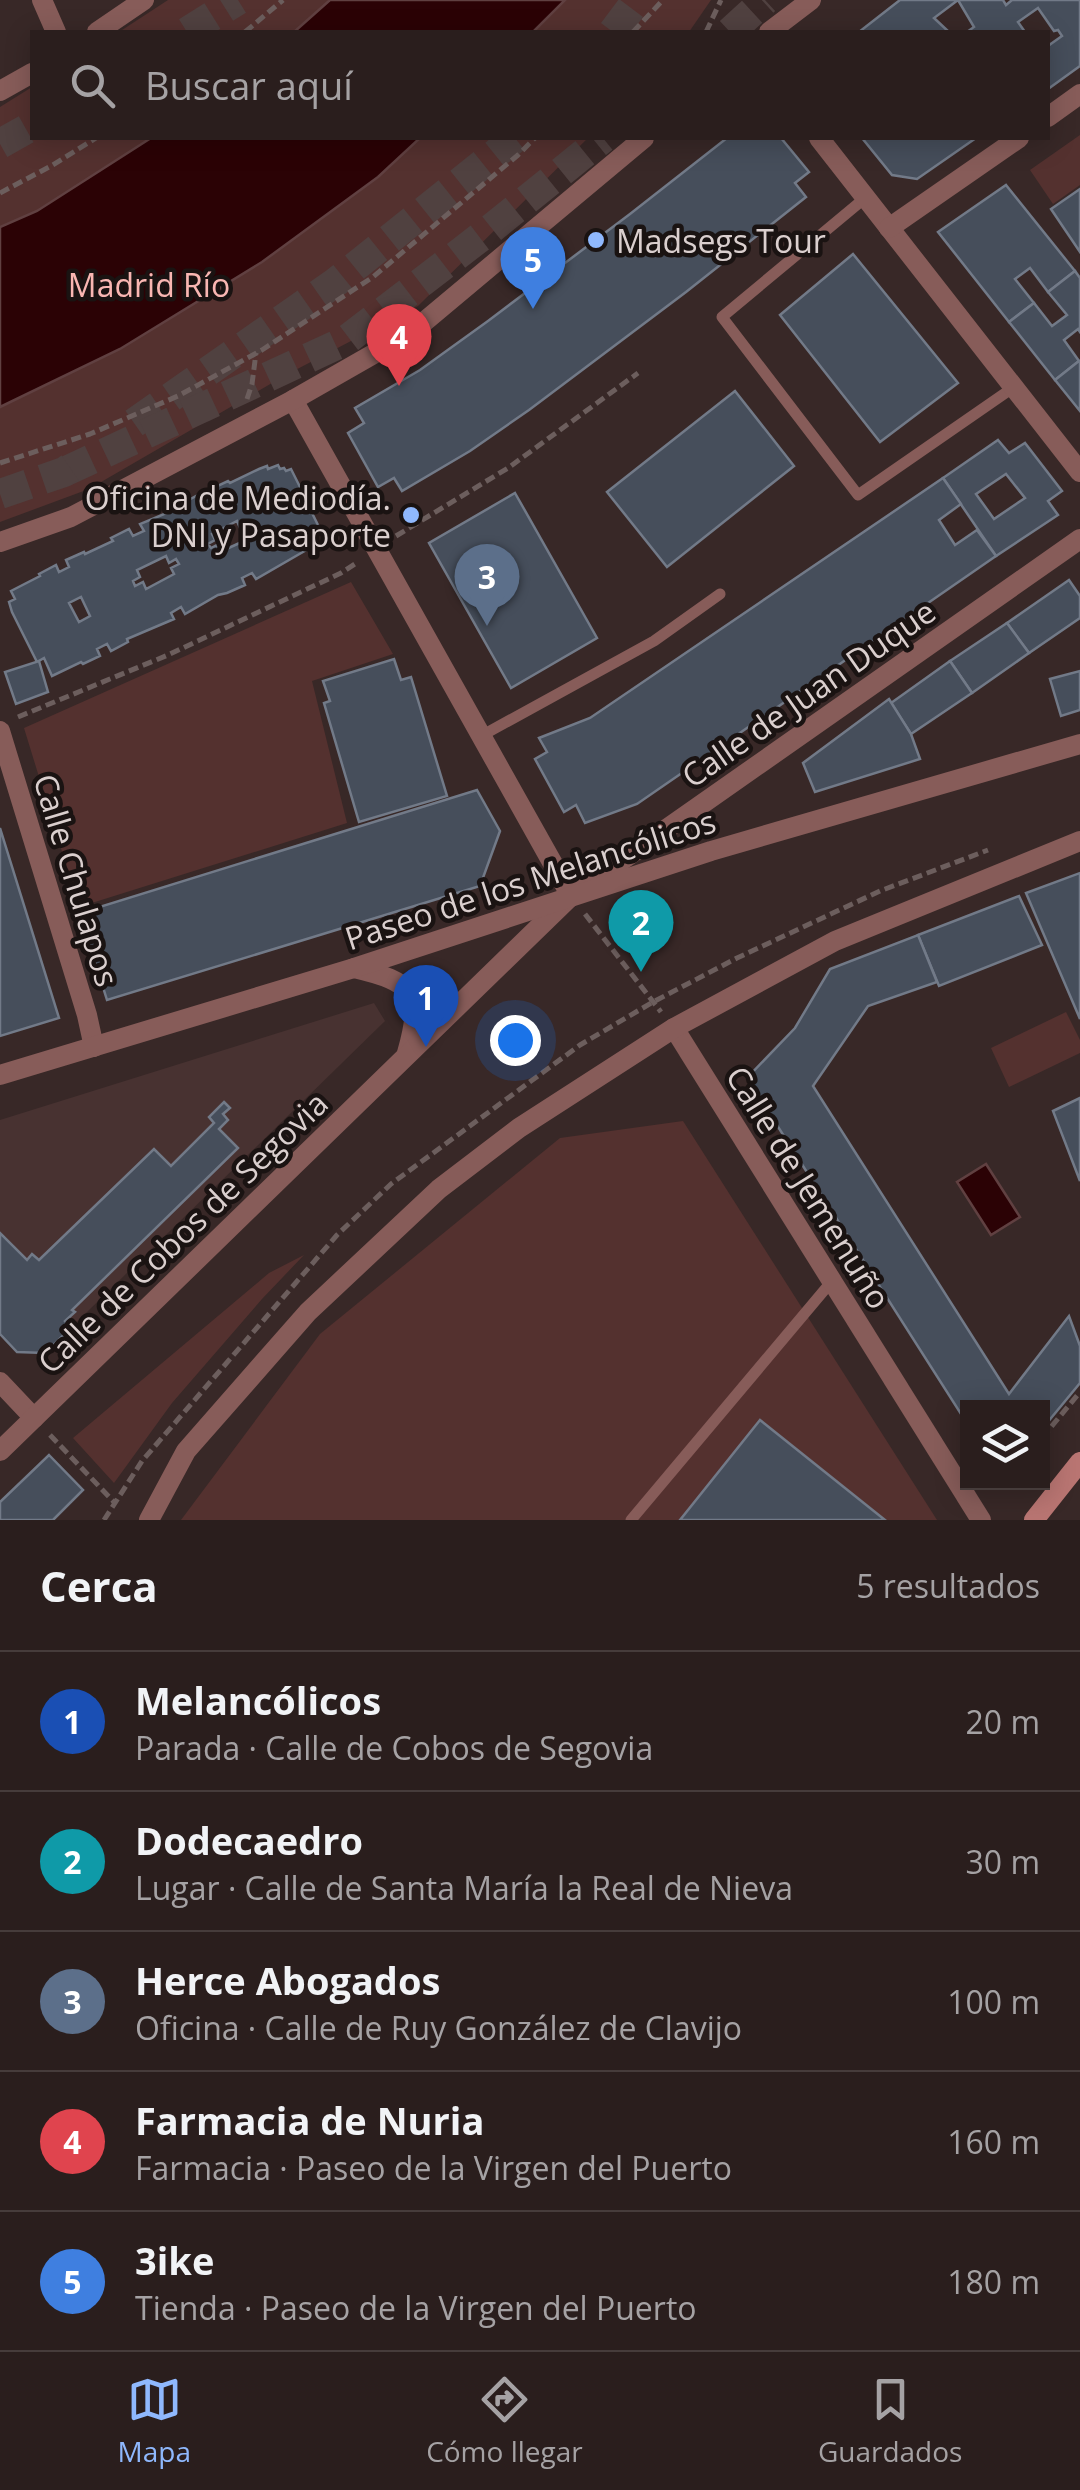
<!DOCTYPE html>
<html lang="es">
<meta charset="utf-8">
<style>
:root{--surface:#2a1e1d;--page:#322726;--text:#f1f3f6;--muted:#a5a2a4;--line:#463c3b;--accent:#8fb8fd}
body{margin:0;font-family:"Open Sans",sans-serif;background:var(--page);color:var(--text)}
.controls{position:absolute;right:30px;bottom:30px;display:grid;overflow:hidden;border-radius:0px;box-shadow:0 5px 25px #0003}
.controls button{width:90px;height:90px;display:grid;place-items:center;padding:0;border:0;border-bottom:2px solid var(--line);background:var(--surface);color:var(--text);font:50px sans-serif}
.you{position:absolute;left:515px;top:1040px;width:35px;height:35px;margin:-25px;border:8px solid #fff;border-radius:50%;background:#1a73e8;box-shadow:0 0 0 15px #1a73e833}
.badge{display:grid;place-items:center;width:65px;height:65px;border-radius:50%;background:var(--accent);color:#fff;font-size:32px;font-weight:700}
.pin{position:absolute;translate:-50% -82px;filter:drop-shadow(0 2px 5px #0008)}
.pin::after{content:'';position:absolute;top:52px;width:35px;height:30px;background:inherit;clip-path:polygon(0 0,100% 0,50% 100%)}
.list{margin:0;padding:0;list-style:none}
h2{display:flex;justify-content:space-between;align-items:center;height:130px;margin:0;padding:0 40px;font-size:42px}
h2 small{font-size:32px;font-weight:400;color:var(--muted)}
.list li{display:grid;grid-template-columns:65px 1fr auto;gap:30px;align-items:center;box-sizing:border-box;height:140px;padding:0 40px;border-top:2px solid var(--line)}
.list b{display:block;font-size:38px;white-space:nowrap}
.list p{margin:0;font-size:32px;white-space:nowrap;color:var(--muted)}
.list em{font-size:32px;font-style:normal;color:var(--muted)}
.icon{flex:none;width:55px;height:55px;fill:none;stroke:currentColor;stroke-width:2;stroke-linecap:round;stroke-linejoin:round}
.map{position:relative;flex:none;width:1080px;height:1520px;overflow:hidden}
.search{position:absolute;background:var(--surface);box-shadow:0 5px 25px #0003;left:30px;right:30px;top:30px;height:110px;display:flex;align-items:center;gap:25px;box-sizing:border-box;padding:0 35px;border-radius:0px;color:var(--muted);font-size:38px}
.sheet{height:830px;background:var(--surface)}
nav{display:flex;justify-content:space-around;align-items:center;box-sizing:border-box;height:140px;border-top:2px solid var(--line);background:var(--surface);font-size:28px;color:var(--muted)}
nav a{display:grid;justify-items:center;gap:5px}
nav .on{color:var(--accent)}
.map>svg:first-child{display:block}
.built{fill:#483231}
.green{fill:#54312f}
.water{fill:#2b0205;stroke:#604041;stroke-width:2.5}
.building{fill:#464e5b;stroke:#727a88;stroke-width:2.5;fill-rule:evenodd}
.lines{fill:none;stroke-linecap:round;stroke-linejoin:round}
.motorway-tunnel{stroke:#504140;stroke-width:30;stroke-dasharray:30 15;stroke-linecap:butt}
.path{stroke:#6c5e5d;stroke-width:5;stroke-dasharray:10 5;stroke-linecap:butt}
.service{stroke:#875c59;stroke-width:11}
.minor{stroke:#875c59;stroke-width:20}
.tertiary{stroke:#875c59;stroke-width:20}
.secondary{stroke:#b97572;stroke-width:20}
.poi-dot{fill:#8fb8fd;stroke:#1a1312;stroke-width:4}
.labels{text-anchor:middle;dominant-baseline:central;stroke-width:9;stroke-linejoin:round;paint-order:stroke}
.poi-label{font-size:32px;fill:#dacfce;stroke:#1a1312;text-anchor:start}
.park-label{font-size:32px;fill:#f9b6b2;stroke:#1a1312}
.street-label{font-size:32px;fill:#dacfce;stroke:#1a1312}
</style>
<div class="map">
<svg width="1080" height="1520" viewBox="0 0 1080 1520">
<rect width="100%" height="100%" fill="#382827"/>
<path class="built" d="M374 1003 385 1021 45 1353 17 1352 0 1334V1120Z"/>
<g class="green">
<path d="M168 0H711L689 32H119Z"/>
<path d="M32 87V138H588L418 306 284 376 89 489 0 522V107Z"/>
<path d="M1080 135V185L1053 204 1030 170Z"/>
<path d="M351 582 393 654 312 681 347 823 79 907 24 728Z"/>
<path d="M1066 1012 1080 1040V1053L1009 1087 991 1048Z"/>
<path d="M683 1121 937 1520H181L320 1334 560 1138Z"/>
<path d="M304 1255 262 1299 172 1403 114 1483 73 1438 269 1273Z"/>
</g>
<g class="water">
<path d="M330 0H565L533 32H294Z"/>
<path d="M151 138H420L378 177 262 262 120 349 0 407V227L37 211Z"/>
<path d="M986 1164 1020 1217 991 1235 957 1182Z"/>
</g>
<g class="building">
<path d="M900 0H1003L1006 5 1012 0H1080V66L1048 89V46L1062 36 1058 30 1054 31 1038 8 1018 22 1025 32H967L974 27 958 0 934 18 949 32H859Z"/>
<path d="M727 138H781L809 172 795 183 806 197 686 292 529 410 470 451 402 491 394 478 378 487 348 433 364 423 355 408 420 370 488 321 630 214Z"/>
<path d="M862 138H976L917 179 892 175Z"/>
<path d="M1006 185 1075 271 1048 292 1030 268 1015 279 1034 303 1009 322 938 232Z"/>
<path d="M1080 189V252L1051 209Z"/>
<path d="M853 254 958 383 880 442 780 315Z"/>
<path d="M1075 271 1080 278V332L1078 329 1064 340 1079 361 1055 380 1009 322 1034 303 1052 326 1067 315 1048 292Z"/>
<path d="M1079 361 1080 362V411L1055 380Z"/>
<path d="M735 391 794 466 667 567 607 492Z"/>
<path d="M998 440 1009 453 1025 443 1062 491 1048 501 1058 515 996 556 943 478ZM1006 474 1025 498 994 519 976 494Z"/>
<path d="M278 465 280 469 284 468 286 471 291 469 302 491 296 493 304 509 309 507 320 529 315 531 317 535 313 537 316 542 307 547 308 549 256 579 252 573 242 578 245 585 227 593 218 595 185 614 181 607 171 613 174 619 127 639 128 642 111 651 107 644 97 649 100 656 83 664 81 662 52 676 44 658 37 662 12 612 9 602 15 599 11 591 40 576 39 574 56 565 59 572 69 567 66 560 84 552 85 554 113 541 111 538 129 529 133 536 144 531 140 524 174 510 183 503 200 494 204 501 215 496 211 489 228 481 230 483 259 469 267 466 268 469ZM237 521 240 528 247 524 249 529 243 533 246 540 220 552 217 545 211 548 208 544 215 540 212 534ZM166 556 169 563 176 559 179 564 171 568 174 574 146 589 143 582 135 586 133 581 140 577 137 570ZM81 597 90 616 79 622 69 603Z"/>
<path d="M943 478 961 504 939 520 955 545 977 530 996 556 637 804 585 823 576 805 564 812 535 759 547 752 539 738 590 718Z"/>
<path d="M515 493 597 638 511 688 429 543Z"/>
<path d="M1069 580 1080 596V618L1029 653 1007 623Z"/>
<path d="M1007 623 1029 653 972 693 950 661Z"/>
<path d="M394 659 401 680 411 677 447 796 359 822 324 703 330 701 323 681Z"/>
<path d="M39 661 48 692 16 704 5 672Z"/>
<path d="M950 661 972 693 911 734 891 703Z"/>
<path d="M1080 671V710L1061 716 1050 679Z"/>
<path d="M889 699 911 734 920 759 815 792 803 763Z"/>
<path d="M477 790 500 831 480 886 107 1000 80 913Z"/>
<path d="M0 828 59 1018 0 1036Z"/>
<path d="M1080 873V1019L1026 893Z"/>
<path d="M1019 896 1042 945 939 986 918 935Z"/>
<path d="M918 935 937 982 868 1006 813 1086 1009 1394 1069 1316 1080 1346V1383L1042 1429V1408H968V1425L747 1078 795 1028 830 969Z"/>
<path d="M1080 1098V1181L1053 1111Z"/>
<path d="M224 1102 230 1108 223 1114 228 1120 219 1129 238 1148 72 1310 75 1312 65 1321 71 1328 45 1353 17 1352 0 1334V1233L27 1260 32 1254 39 1260 154 1149 171 1166 214 1123 209 1117Z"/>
<path d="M760 1420 885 1520H680Z"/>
<path d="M49 1455 83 1490 53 1520H0V1502Z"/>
</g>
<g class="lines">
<g class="motorway-tunnel">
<path d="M187 32 238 0"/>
<path d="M613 32 637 0"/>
<path d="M730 32 765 0"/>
<path d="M0 144 32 126"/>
<path d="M134 423 336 282 515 138"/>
<path d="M64 472 345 341 487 232 603 138"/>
<path d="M0 494 64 472 80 461"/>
</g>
<g class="path">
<path d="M245 32 283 0"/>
<path d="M633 32 663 0"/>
<path d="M706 32 721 0"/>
<path d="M0 193 51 166 96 138"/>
<path d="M247 399 252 384 256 353"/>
<path d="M0 463 90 434 178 396 262 350 373 277 518 155 535 138"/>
<path d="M396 536 508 468 638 373"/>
<path d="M18 717 168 655 341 573 358 562"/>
<path d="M585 914 661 1012"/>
<path d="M50 1435 114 1502"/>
<path d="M1042 1438 1080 1392"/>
<path d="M104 1520 142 1461 337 1235 391 1184 580 1045 653 1002 737 958 880 891 988 850"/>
</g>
<g class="service">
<path d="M865 198 722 317 858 495 1014 387"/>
<path d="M481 736 654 641 720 594"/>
<path d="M631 1520 832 1281"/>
</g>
<g class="minor">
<path d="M42 0 56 32"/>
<path d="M97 32 144 0"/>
<path d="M769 32 811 0"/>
<path d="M0 91 32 73"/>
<path d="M1048 117 1080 94"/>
<path d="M819 138 1080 472"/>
<path d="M889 228 1019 138"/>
<path d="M293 400 571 896"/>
<path d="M0 542 71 517 293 400 412 332 644 138"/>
<path d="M0 731 87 1015 94 1047"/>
<path d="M354 968C414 982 424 993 407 1053"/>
<path d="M674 1028 981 1520"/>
<path d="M0 1382 34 1418"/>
<path d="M0 1451 571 896 1080 539"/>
<path d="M149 1520 186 1451 308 1312 439 1189 519 1128 674 1028 835 941 1080 841"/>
</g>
<path class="tertiary" d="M0 1075 354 968 711 851 1080 744"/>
<path class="secondary" d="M1034 1520 1080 1462"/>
</g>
<g class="poi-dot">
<circle cx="596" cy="240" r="10"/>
<circle cx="411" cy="515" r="10"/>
</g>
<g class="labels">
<g class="poi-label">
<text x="616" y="240">Madsegs Tour</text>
<text x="391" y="497" text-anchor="end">Oficina de Mediodía.<tspan x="391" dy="37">DNI y Pasaporte</tspan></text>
</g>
<g class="park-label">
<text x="149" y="284">Madrid Río</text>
</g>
<g class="street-label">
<text transform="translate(808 693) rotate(-35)">Calle de Juan Duque</text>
<text transform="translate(530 879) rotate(-18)">Paseo de los Melancólicos</text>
<text transform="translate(77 880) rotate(73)">Calle Chulapos</text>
<text transform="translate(809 1187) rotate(58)">Calle de Jemenuño</text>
<text transform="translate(182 1232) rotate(-44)">Calle de Cobos de Segovia</text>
</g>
</g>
</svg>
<div class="controls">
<button><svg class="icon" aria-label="layers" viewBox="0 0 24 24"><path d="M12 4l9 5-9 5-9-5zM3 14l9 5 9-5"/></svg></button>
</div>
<div class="you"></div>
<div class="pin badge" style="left:426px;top:1047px;background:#1a4fb4">1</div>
<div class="pin badge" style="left:641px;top:972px;background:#0f9aa8">2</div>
<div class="pin badge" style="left:487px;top:626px;background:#5c6f8a">3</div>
<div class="pin badge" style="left:399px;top:386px;background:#e0444e">4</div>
<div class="pin badge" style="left:533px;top:309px;background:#3f7fe0">5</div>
<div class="search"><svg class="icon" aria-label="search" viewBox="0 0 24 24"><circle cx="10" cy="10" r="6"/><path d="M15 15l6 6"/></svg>Buscar aquí</div>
</div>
<section class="sheet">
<h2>Cerca<small>5 resultados</small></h2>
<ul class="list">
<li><span class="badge" style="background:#1a4fb4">1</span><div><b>Melancólicos</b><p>Parada · Calle de Cobos de Segovia</p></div><em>20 m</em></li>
<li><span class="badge" style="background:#0f9aa8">2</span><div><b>Dodecaedro</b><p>Lugar · Calle de Santa María la Real de Nieva</p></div><em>30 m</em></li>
<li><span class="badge" style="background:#5c6f8a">3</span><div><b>Herce Abogados</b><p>Oficina · Calle de Ruy González de Clavijo</p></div><em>100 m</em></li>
<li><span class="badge" style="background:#e0444e">4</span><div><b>Farmacia de Nuria</b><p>Farmacia · Paseo de la Virgen del Puerto</p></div><em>160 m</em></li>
<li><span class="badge" style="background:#3f7fe0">5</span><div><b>3ike</b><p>Tienda · Paseo de la Virgen del Puerto</p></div><em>180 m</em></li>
</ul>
</section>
<nav>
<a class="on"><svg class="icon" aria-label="map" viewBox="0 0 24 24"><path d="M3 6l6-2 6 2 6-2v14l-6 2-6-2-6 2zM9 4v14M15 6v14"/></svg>Mapa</a>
<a><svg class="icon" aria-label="directions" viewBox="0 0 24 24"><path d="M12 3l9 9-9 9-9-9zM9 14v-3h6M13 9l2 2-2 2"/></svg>Cómo llegar</a>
<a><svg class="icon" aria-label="saved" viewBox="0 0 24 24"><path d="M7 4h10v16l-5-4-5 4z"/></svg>Guardados</a>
</nav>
